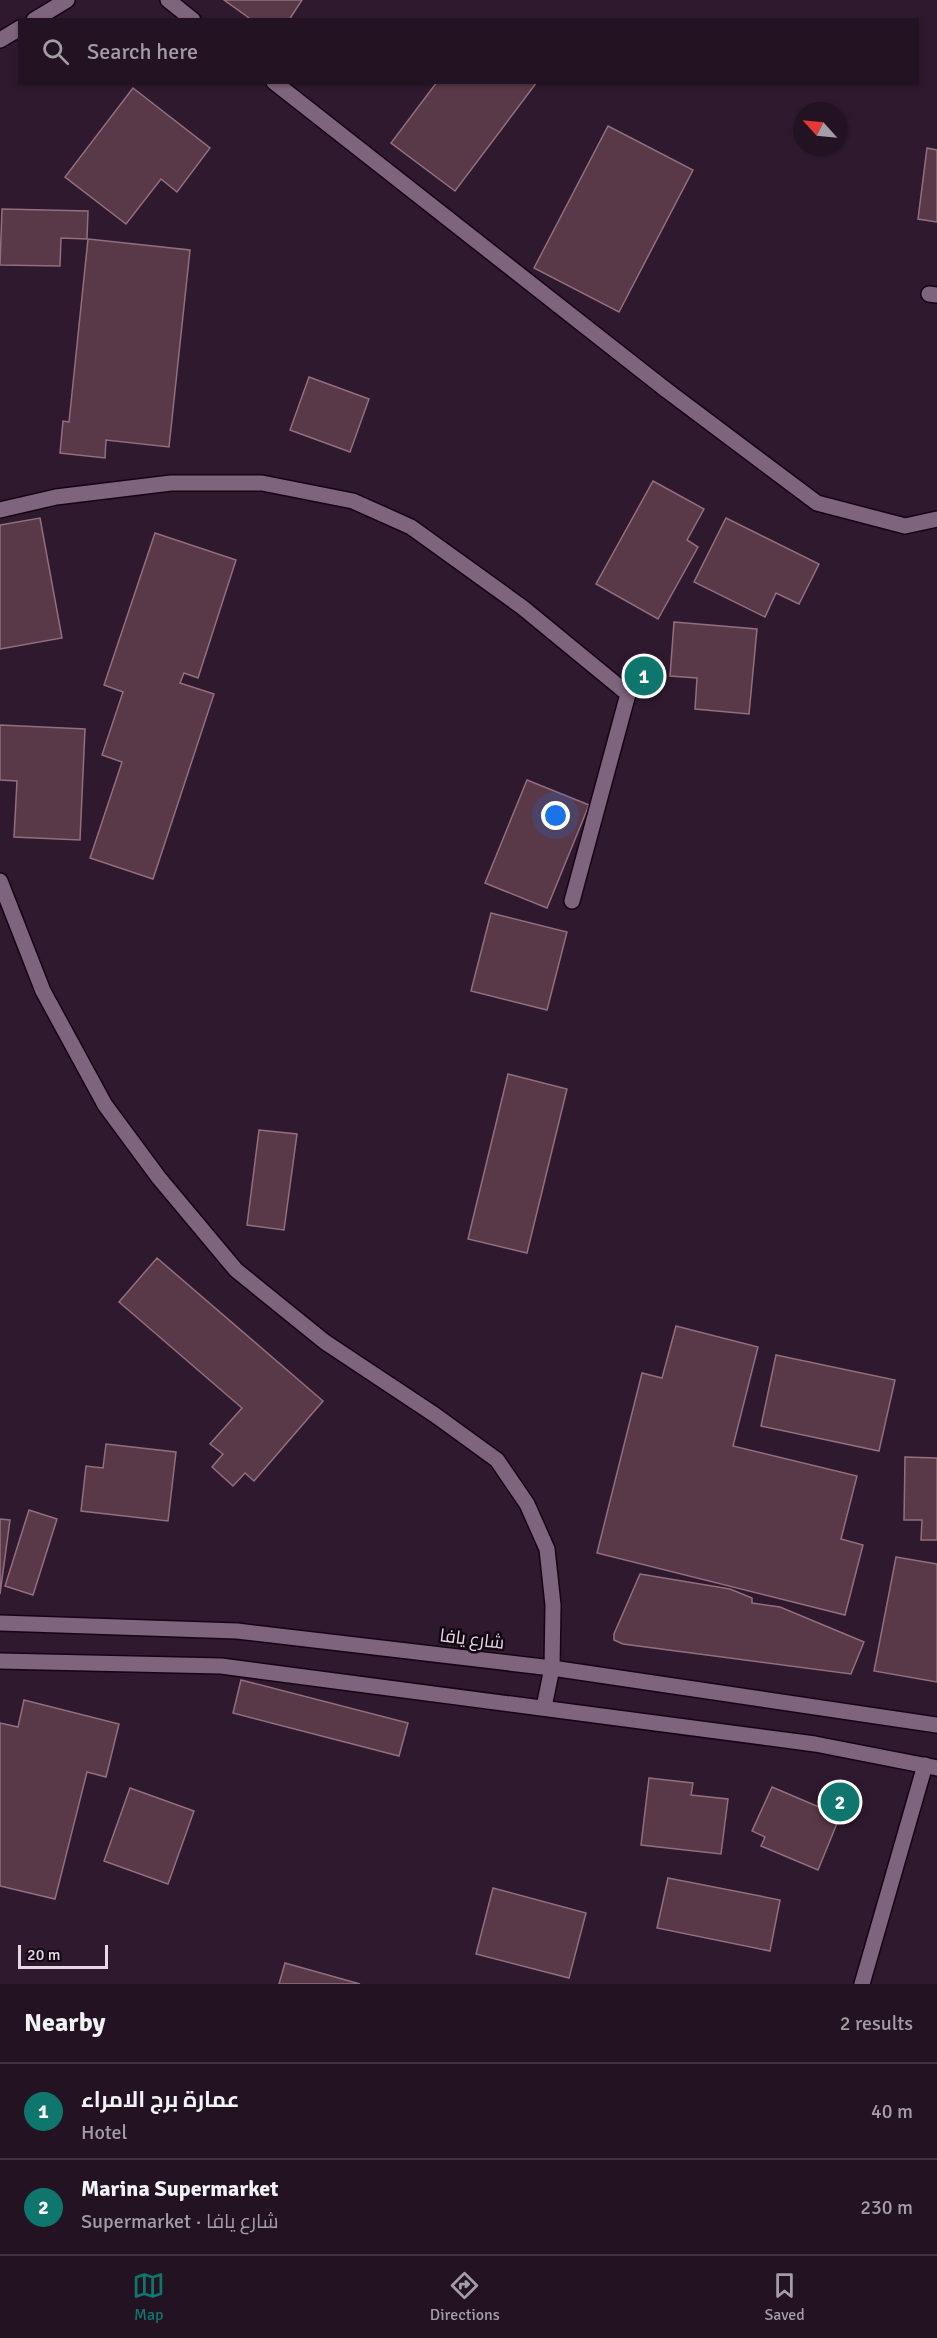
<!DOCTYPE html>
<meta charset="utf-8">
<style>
:root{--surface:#231322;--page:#2b1c2a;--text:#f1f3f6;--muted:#a39ea5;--line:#403240;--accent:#0f766e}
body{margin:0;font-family:Signika,Cairo,sans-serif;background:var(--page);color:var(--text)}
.compass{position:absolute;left:793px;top:102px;width:54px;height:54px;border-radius:50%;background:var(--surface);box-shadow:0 2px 4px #0004;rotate:297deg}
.scale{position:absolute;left:18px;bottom:15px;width:90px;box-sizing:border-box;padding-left:6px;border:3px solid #e8d8e6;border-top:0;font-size:16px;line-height:21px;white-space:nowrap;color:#e8d8e6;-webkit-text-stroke:4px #110811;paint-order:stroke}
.you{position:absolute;left:556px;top:816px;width:21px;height:21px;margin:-15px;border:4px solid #fff;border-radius:50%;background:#1a73e8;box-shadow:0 0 0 9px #1a73e833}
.badge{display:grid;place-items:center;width:39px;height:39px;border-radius:50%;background:var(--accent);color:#fff;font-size:20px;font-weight:700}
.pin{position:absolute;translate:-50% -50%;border:3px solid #fff;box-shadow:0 2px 6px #0006}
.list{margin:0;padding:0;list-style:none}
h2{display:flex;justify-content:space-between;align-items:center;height:78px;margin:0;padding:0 24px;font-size:26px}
h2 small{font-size:20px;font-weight:400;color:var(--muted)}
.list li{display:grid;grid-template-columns:39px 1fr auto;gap:18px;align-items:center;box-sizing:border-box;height:96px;padding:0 24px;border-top:2px solid var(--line)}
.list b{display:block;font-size:22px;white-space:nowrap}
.list p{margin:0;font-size:20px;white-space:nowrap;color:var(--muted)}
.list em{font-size:20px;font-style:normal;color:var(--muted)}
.icon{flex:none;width:33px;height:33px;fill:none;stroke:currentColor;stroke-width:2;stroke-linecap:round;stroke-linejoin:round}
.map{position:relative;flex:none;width:937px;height:1984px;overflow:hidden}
.search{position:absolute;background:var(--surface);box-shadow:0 2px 4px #0004;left:18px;right:18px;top:18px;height:66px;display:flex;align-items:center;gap:15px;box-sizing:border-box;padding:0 21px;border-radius:0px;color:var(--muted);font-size:22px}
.sheet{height:270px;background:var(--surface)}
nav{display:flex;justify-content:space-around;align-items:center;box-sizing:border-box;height:84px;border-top:2px solid var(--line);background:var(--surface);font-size:16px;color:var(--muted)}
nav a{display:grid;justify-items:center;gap:3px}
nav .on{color:var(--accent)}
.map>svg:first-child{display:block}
.building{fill:#593847;stroke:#926f7e;stroke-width:1.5}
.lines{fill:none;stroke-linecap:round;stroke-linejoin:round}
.service-casing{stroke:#160415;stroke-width:18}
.minor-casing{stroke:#160415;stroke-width:18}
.tertiary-casing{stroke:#160415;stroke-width:18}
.service{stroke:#7e647c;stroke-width:15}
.minor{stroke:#7e647c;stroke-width:15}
.tertiary{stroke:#7e647c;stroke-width:15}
.labels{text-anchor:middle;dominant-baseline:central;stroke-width:5;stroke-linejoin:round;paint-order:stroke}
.street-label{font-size:18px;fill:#e8d8e6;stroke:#110811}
</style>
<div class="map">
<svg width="937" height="1984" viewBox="0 0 937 1984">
<rect width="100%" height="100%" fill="#2f192e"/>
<g class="building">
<path d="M224 0H302L289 20H252Z"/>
<path d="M437 82H537L455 191 391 143Z"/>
<path d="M133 88 210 148 177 192 161 179 126 224 65 177Z"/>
<path d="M608 126 693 170 619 312 534 268Z"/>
<path d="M927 148 937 150V222L918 219Z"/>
<path d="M2 209 88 211 87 239 61 238 60 266 0 265Z"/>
<path d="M88 239 190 250 169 447 106 440 105 458 60 453 63 421 69 422Z"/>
<path d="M309 377 369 399 350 452 290 430Z"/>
<path d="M653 481 704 509 687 540 698 547 658 619 596 584Z"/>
<path d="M40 518 62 638 0 649V525Z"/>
<path d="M726 518 819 564 799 604 776 593 765 617 694 582Z"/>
<path d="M155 533 236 560 198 678 184 673 180 683 214 694 153 879 90 858 122 762 102 755 123 692 104 685Z"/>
<path d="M674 622 757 629 749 714 695 709 697 678 670 676Z"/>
<path d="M0 725 85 729 80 840 14 837 17 781 0 780Z"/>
<path d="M527 780 589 805 547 908 485 883Z"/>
<path d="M491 913 567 932 547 1010 471 991Z"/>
<path d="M508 1074 567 1089 527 1253 468 1239Z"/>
<path d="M259 1130 297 1134 284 1230 247 1225Z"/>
<path d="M157 1258 323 1401 254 1481 245 1473 233 1486 212 1467 223 1454 210 1444 242 1408 119 1302Z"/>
<path d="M676 1326 758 1347 733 1446 857 1476 841 1539 863 1545 845 1615 597 1553 642 1373 662 1378Z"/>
<path d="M776 1355 895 1380 879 1451 761 1426Z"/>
<path d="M106 1444 176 1452 168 1521 81 1511 86 1466 103 1468Z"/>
<path d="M905 1457 937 1458V1540H921L922 1520H904Z"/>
<path d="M29 1510 57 1519 33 1595 5 1586Z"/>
<path d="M0 1519 10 1520 0 1594Z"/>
<path d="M896 1557 937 1564V1682L874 1671Z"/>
<path d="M640 1574 730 1589 752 1598V1603L780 1607 864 1642 851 1674 623 1644 614 1640V1634Z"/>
<path d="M241 1680 408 1723 399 1756 233 1713Z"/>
<path d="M24 1700 119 1724 106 1777 87 1772 55 1899 0 1886V1723L18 1727Z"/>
<path d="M649 1778 693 1783 691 1795 728 1799 721 1854 641 1845Z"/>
<path d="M772 1787 840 1816 818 1870 761 1846 765 1837 752 1831Z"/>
<path d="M130 1788 194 1811 168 1884 104 1861Z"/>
<path d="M668 1878 780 1900 770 1951 657 1928Z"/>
<path d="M493 1888 586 1913 569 1978 476 1954Z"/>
<path d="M285 1963 360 1984H279Z"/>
</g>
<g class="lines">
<g class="service-casing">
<g id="service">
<path d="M929 294 937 295"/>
<path d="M665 389 817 503 905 526 937 519"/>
</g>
</g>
<g class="minor-casing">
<g id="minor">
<path d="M168 0 193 20"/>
<path d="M34 20 67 0"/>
<path d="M0 40 20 28"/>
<path d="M274 82 665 389"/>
<path d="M0 510 56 497 171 483H262L353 501 411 527 522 607 628 694 572 901"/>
<path d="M0 881 43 991 105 1105 159 1178 236 1270 325 1342 435 1415 497 1460 527 1504 547 1549 553 1605 552 1668 544 1707"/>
<path d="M862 1984 925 1765"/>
</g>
</g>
<g class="tertiary-casing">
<g id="tertiary">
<path d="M0 1623 237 1631 552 1668 937 1725"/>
<path d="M0 1661 221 1666 815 1744 937 1768"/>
</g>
</g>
<use href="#service" class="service"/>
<use href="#minor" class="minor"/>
<use href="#tertiary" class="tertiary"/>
</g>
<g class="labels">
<g class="street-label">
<text transform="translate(472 1639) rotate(7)">شارع يافا</text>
</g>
</g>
</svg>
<svg class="compass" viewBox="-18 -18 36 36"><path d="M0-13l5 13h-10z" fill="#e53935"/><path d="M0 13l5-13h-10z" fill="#a39ea5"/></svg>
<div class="scale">20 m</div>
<div class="you"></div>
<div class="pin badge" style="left:644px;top:676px">1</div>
<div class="pin badge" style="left:840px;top:1802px">2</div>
<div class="search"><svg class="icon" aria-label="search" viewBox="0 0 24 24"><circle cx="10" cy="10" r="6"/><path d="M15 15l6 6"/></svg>Search here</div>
</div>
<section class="sheet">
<h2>Nearby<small>2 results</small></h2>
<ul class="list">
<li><span class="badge">1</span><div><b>عمارة برج الامراء</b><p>Hotel</p></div><em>40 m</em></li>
<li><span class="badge">2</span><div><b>Marina Supermarket</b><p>Supermarket · شارع يافا</p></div><em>230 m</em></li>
</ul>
</section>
<nav>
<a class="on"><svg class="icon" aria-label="map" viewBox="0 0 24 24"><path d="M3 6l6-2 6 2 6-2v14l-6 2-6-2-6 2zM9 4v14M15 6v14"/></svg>Map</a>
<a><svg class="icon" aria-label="directions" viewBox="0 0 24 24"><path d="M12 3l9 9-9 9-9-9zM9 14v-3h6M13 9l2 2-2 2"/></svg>Directions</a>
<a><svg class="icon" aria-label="saved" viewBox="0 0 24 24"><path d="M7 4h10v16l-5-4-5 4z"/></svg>Saved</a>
</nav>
